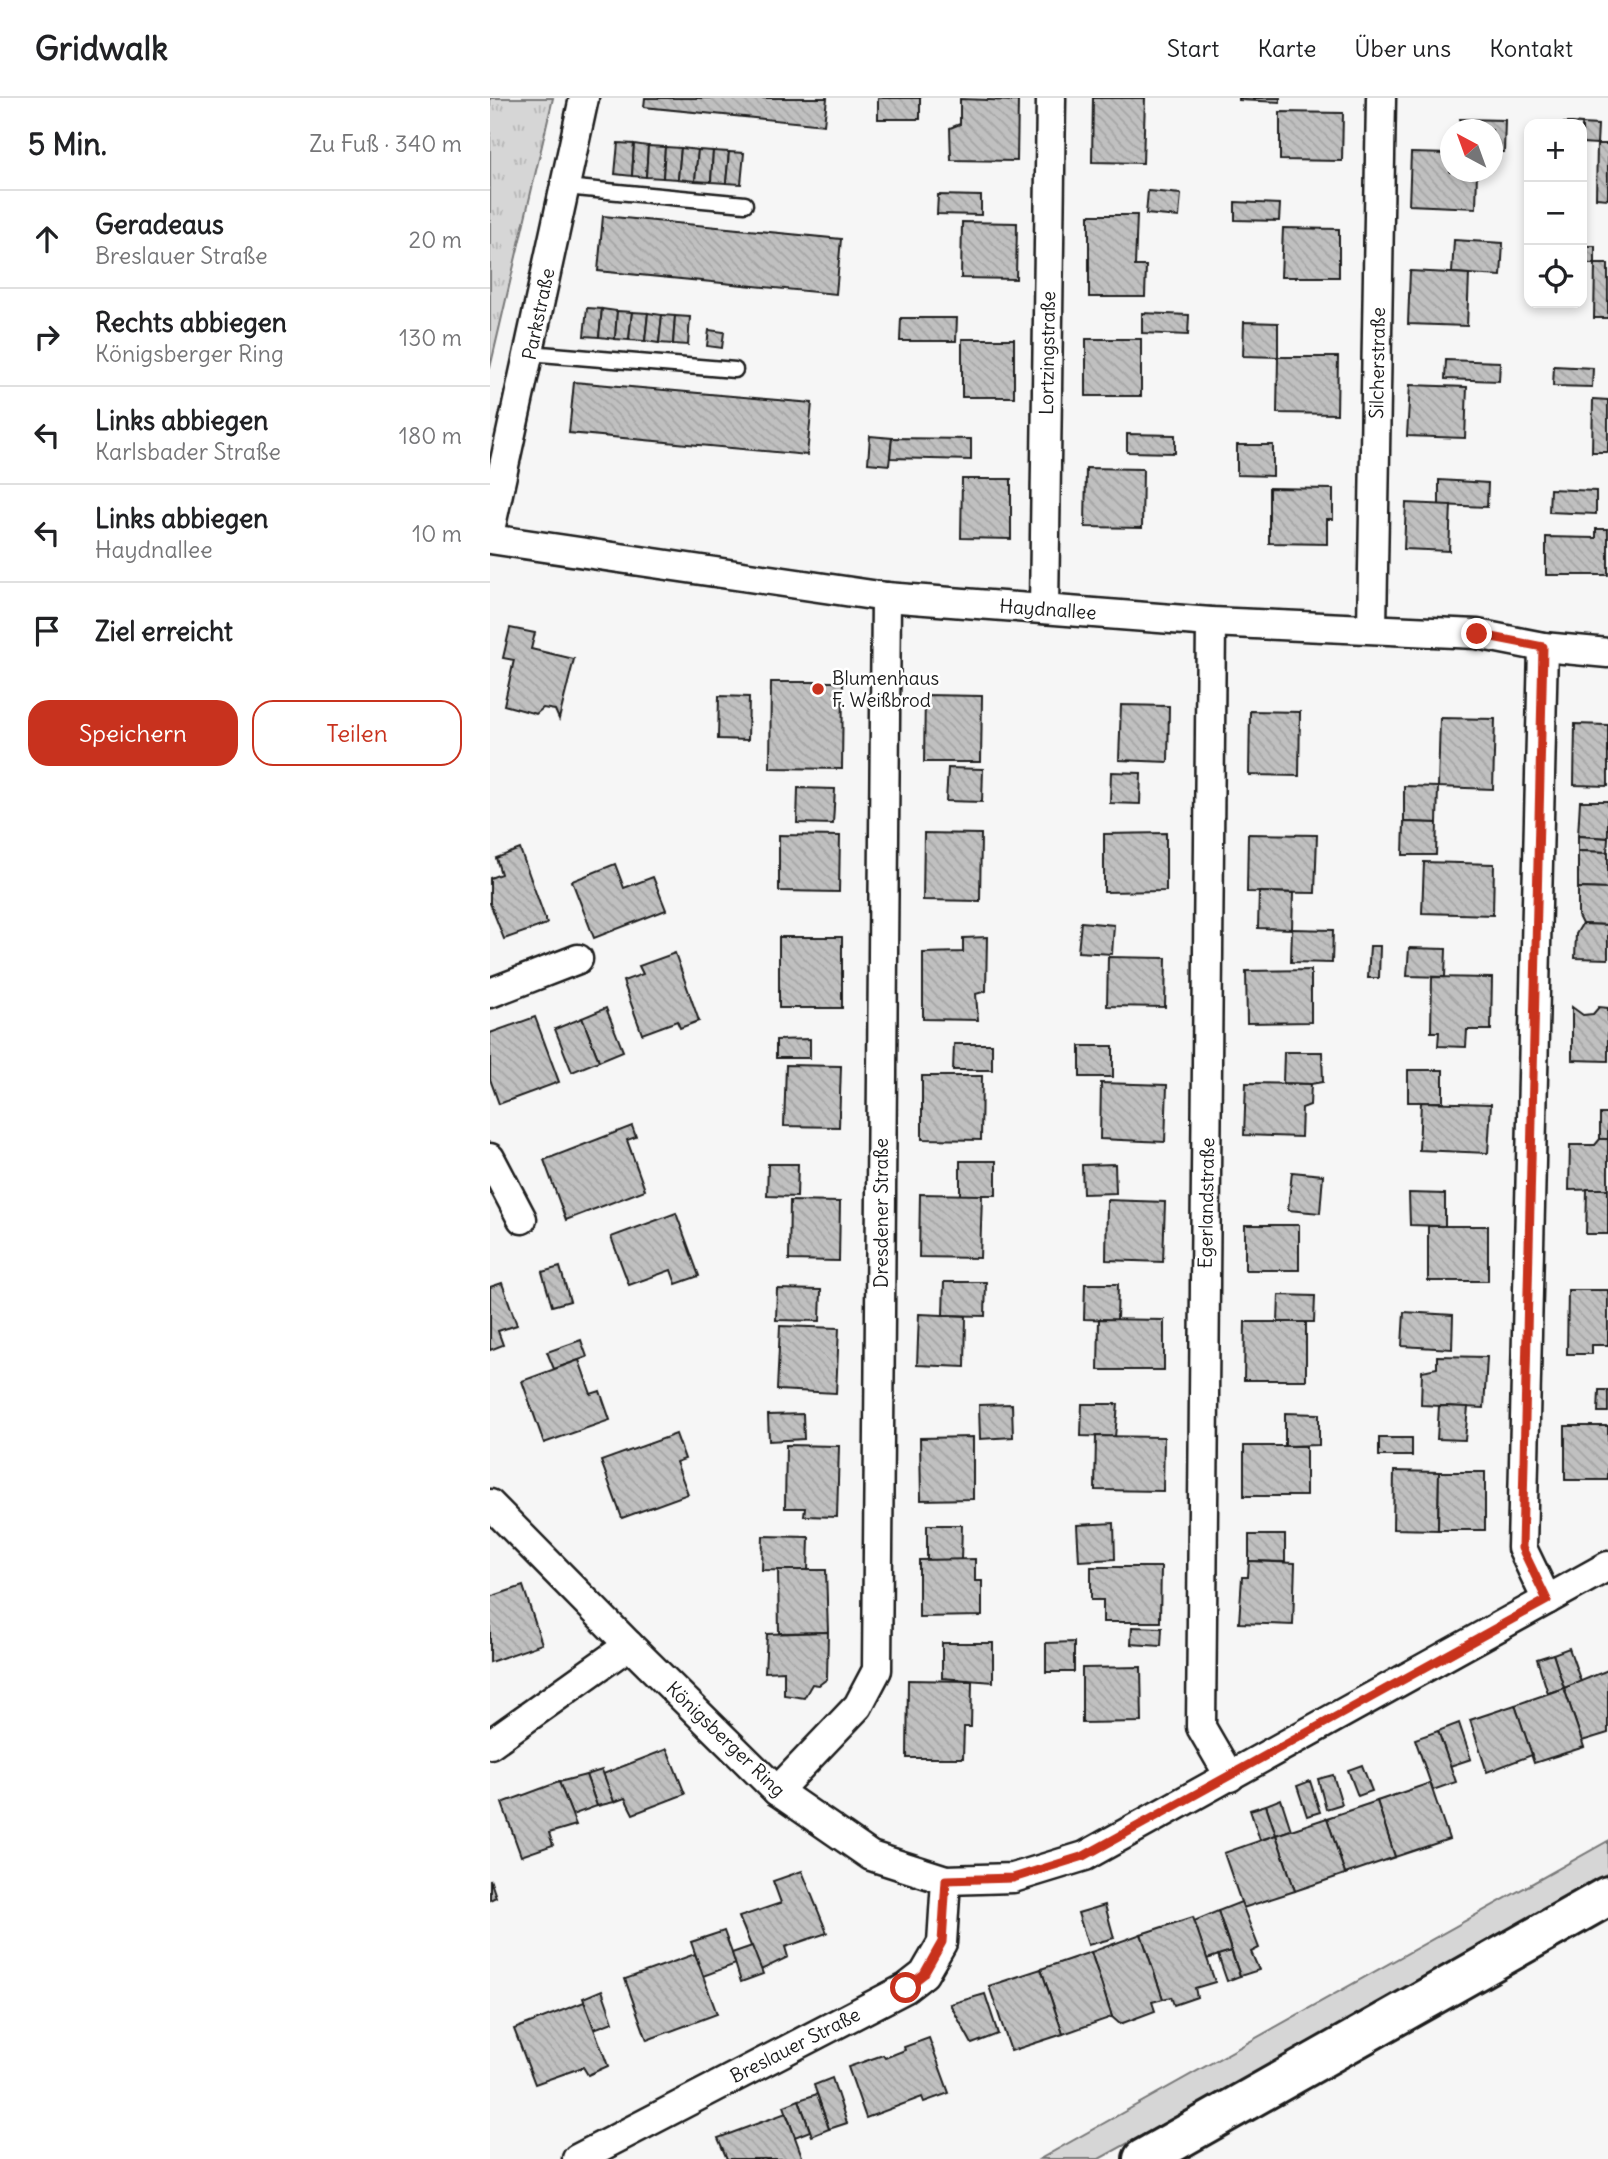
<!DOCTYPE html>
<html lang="de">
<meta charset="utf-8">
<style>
:root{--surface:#fff;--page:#f2f2f2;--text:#202124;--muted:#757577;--line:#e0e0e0;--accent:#c8321e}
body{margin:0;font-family:Delius,sans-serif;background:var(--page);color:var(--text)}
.controls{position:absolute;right:21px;top:21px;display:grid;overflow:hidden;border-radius:14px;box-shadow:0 4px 10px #0003}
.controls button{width:63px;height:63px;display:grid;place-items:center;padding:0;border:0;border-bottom:2px solid var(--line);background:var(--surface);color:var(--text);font:35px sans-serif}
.compass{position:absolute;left:950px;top:21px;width:63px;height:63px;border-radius:50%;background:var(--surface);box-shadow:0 4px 10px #0003;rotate:319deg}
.stop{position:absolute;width:21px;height:21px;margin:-16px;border:5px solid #c8321e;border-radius:50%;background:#fff}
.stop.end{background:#c8321e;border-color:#fff;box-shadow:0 2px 7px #0008}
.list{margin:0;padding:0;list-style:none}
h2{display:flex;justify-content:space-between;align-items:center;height:91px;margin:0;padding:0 28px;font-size:30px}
h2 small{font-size:23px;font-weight:400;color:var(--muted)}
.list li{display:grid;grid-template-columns:46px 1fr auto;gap:21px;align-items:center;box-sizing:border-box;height:98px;padding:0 28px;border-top:2px solid var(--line)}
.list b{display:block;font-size:26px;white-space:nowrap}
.list p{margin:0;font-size:23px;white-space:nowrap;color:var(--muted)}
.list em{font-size:23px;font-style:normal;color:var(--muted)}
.actions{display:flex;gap:14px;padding:21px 28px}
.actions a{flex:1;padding:16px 0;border:2px solid var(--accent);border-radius:21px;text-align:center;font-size:24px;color:var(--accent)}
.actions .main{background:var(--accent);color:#fff}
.icon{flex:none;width:38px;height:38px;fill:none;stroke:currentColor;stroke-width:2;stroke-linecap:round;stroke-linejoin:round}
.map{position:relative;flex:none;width:1118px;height:2061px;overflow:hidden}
header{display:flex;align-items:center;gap:42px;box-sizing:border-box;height:98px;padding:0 35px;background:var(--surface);border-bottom:2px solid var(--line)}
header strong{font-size:33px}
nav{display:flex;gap:38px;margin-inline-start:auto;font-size:24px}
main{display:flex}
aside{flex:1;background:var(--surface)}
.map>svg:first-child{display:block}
.green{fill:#d6d6d6;stroke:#797979;stroke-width:2}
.park{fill:url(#park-tufts);stroke:#797979;stroke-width:2}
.building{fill:url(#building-back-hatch);stroke:#1c1c1c;stroke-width:2}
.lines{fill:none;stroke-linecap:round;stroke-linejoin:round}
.lane-casing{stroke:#1c1c1c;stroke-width:19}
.street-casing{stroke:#1c1c1c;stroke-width:33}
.secondary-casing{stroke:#1c1c1c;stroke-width:44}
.lane{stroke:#fff;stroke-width:14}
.street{stroke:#fff;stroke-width:28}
.secondary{stroke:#fff;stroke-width:38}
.route{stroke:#c8321e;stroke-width:9}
.poi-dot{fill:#c8321e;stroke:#fff;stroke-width:2.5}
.labels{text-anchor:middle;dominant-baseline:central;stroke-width:5;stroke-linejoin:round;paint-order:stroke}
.street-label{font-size:19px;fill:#1c1c1c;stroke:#fff}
.poi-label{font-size:19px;fill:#1c1c1c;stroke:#fff;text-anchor:start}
</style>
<header>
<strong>Gridwalk</strong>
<nav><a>Start</a><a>Karte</a><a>Über uns</a><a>Kontakt</a></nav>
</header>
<main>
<aside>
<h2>5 Min.<small>Zu Fuß · 340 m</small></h2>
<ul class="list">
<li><svg class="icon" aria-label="ahead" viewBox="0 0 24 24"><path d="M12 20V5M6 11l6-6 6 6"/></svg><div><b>Geradeaus</b><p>Breslauer Straße</p></div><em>20 m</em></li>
<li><svg class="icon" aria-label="right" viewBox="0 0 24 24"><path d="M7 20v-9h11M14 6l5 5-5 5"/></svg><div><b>Rechts abbiegen</b><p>Königsberger Ring</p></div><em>130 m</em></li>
<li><svg class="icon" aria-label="left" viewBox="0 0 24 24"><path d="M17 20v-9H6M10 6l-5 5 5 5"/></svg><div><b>Links abbiegen</b><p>Karlsbader Straße</p></div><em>180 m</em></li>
<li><svg class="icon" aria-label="left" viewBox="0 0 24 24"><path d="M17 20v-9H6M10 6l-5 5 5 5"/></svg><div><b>Links abbiegen</b><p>Haydnallee</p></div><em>10 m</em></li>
<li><svg class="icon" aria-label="arrive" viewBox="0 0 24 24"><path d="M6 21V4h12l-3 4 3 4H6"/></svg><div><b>Ziel erreicht</b></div></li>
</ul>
<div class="actions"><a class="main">Speichern</a><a>Teilen</a></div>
</aside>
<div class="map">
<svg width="1118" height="2061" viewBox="0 0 1118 2061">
<defs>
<pattern id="park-tufts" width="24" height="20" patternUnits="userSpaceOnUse" patternTransform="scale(1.75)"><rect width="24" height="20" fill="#d6d6d6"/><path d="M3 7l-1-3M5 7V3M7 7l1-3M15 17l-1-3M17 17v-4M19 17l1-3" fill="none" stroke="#b7b7b7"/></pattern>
<pattern id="building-back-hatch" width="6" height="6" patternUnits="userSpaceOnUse" patternTransform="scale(1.75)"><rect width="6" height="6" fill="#c0c0c0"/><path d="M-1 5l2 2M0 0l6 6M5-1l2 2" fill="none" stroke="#a4a4a4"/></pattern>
</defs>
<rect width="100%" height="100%" fill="#f6f6f6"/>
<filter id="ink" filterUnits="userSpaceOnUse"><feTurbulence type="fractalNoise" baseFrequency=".0143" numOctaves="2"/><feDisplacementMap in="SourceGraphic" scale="14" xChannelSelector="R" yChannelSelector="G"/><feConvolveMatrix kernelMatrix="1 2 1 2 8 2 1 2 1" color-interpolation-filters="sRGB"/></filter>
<g filter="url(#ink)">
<path class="green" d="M1118 1743V1775L894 1905 609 2061H550Z"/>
<path class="park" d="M0 0H63L0 270Z"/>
<g class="building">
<path d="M155 0H337L334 27 154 9Z"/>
<rect x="388" y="0" width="42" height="21"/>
<path d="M603 0H655L653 65 602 64Z"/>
<path d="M749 0H790V4L749 2Z"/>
<path d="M470 1 528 3 527 63 461 62 460 30 470 26Z"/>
<path d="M790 14 853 15 852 63 790 62Z"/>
<path d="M970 21 1015 22 1014 54H1002V32H970Z"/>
<path d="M1073 25 1108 27 1107 46 1092 45V26Z"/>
<path d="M128 45 144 46 142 78 125 76Z"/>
<path d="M144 46 158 48 156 79 142 78Z"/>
<path d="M1107 46H1118V101L1106 100Z"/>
<path d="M158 48 175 49 173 80 156 79Z"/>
<path d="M175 49 191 50 188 81 173 80Z"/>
<path d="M191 50 208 52 205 83 188 81Z"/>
<path d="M208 52 223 53 221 84 205 83Z"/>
<path d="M223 53 239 54 236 85 221 84Z"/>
<path d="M239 54 254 55 251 86 236 85Z"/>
<path d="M921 55 960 56V74H987L986 110 919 107Z"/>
<path d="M658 93 691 96 689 119 656 116Z"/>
<path d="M448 97 491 98V117L447 116Z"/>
<path d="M745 104 790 106 789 123 745 122Z"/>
<path d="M599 117H647L645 168H656L655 199H599Z"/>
<path d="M113 118 351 141 346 196 108 173Z"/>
<path d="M472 124 527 125 526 181 471 180Z"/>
<path d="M793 130 849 131V179H791Z"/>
<path d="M964 142 1013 145 1011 178 962 175Z"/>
<rect x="1092" y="148" width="13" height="18"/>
<path d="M1105 166H1118V220H1104Z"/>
<path d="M920 173 979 176 977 228 918 226Z"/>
<path d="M97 210 112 211 109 239 94 238Z"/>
<path d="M112 211 127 213 125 241 109 239Z"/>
<path d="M127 213 142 214 139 242 125 241Z"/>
<path d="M142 214 158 215 155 243 139 242Z"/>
<path d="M158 215 172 217 169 245 155 243Z"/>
<path d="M652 215 699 217 698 237 652 235Z"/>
<path d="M172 217 185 218 183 246 169 245Z"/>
<path d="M185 218 200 219 198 247 183 246Z"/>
<path d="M411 220H467L466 243H410Z"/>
<path d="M754 224 788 225V259L753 258Z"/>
<path d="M219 232 234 234 232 250 217 248Z"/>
<rect x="472" y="241" width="52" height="58"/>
<rect x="596" y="241" width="55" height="57"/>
<path d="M788 259H848L847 316 787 315Z"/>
<path d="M956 262 1010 264 1009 283 955 281Z"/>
<path d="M1064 268 1103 270 1102 289 1063 288Z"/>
<path d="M84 284 322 305 317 357 79 335Z"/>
<path d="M920 287 977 289 975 340 917 338Z"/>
<path d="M1103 301 1118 302V354H1102Z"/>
<path d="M637 336 685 337V355L637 354Z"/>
<path d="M380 338 402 340 399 367 378 365Z"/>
<path d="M402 340 481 341V362L400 360Z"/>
<path d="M747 347H783V378L747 377Z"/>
<path d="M596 370 653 371 652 430 595 429Z"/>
<path d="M472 381H521V441L471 440Z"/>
<path d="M949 382 998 385 997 409 949 407Z"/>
<path d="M779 390 843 391V421H837V446L779 445Z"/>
<path d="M1060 391 1106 393V416L1059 414Z"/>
<path d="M916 405 961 407 959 453 914 451Z"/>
<path d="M1106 431H1118V477H1056V439L1106 440Z"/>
<path d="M20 530 45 535 41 551 84 561 69 621 65 612 53 610 46 616 14 607 24 562 13 560Z"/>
<path d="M281 584H353L352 671 280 670Z"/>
<path d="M435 597 492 598 491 664H434Z"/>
<path d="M229 598 259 599 258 642 228 641Z"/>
<path d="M631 607 679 608 678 664 629 662Z"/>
<path d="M760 613 810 614 809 678 759 677Z"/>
<path d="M950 620 1005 621 1003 691 948 689Z"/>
<path d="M1085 626 1118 627V688L1084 687Z"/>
<path d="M458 670 493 671 492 704 456 703Z"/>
<path d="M621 674 651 675 650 706 620 705Z"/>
<path d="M914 688 948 689 947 725 914 724Z"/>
<path d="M308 690 345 691 343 726 307 725Z"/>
<path d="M1090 703H1118V740L1088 738Z"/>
<path d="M914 724 947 725 946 757H913Z"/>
<path d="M434 735 491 736 490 803 433 802Z"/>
<path d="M676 735V793L614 794V736Z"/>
<path d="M758 736 827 737 825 795 757 794Z"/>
<path d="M289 737 350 738 349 794 289 793Z"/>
<path d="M1088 738 1118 740 1117 754 1088 753Z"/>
<path d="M30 751 57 826 14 841 0 805V780L11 776 6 760Z"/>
<path d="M1088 753 1118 754V791L1088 790Z"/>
<path d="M934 764 1004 766 1003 817 932 815Z"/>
<path d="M125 766 134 790 163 779 176 812 104 840 82 783Z"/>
<path d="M1088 790 1118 791V827L1092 826 1088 818Z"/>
<path d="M769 794 803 795 802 831 768 830Z"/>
<path d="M591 824 624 827 622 856 588 854Z"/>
<path d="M1092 826 1118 827V861L1085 860 1086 836Z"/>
<path d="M802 831 843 832 842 865 801 864Z"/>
<rect x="289" y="839" width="63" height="71"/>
<path d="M497 839 496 893 486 896 488 922 433 921V855L473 854V840Z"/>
<path d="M880 848H890L889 880H878Z"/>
<path d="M919 850 956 851 955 879 917 878Z"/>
<path d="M185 855 209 923 190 930 187 923 152 936 133 883 153 876 149 868Z"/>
<path d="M618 859 676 860 675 909 617 908Z"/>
<path d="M821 872V924L757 925 756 873Z"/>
<path d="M942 879 1002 880 1001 932H977L976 949 948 948 949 934H941Z"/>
<path d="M1082 909 1093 917 1103 916 1109 909 1118 910V963L1082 962Z"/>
<path d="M116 910 133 953 109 963 92 920Z"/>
<path d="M45 919 69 984 9 1006 0 981V935Z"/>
<path d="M92 920 109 963 82 974 65 931Z"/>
<path d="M320 941V960H286V942Z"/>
<path d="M464 946H502V972H463Z"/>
<rect x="590" y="948" width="33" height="31"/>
<path d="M794 954H832L833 984 821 986 793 985Z"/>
<path d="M296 967 351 968 349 1029 294 1028Z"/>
<rect x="918" y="972" width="35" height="32"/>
<path d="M432 978H492L491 1042 432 1041Z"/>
<path d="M611 985 677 987 675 1044 610 1041Z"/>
<path d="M756 985 821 986 820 1007 812 1010 811 1039 754 1037Z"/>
<path d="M931 1004 1001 1006 998 1055 929 1052Z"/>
<rect x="1110" y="1016" width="8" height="25"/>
<path d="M142 1028 146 1039 137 1042 155 1092 76 1122 54 1062Z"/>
<path d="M1110 1041H1118V1091L1079 1092 1080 1047H1105Z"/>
<rect x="470" y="1063" width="36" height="34"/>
<path d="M278 1066H308L307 1099 277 1098Z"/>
<path d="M625 1066 626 1095 593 1096 592 1067Z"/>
<path d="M802 1074 833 1077 830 1115 798 1112Z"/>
<path d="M1097 1091H1118V1136H1096Z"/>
<path d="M919 1095 955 1096V1128L920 1127Z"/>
<path d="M430 1096 492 1097 490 1160 429 1159Z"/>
<path d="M617 1102 675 1104 673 1164 616 1162Z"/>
<path d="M300 1103 350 1104 349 1163 299 1162Z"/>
<path d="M186 1115 209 1178 186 1186 181 1172 139 1187 121 1139Z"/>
<rect x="755" y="1127" width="54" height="45"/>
<rect x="938" y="1128" width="60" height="55"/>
<path d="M70 1169 80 1203 62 1208 52 1174Z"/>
<path d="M454 1184H496L495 1218 453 1217Z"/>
<path d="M12 1185 27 1227 8 1233 13 1247 0 1252V1189Z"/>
<path d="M595 1186H628L627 1222 594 1221Z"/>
<path d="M287 1191 331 1192 330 1223 286 1222Z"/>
<path d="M1078 1192H1118V1247H1102V1256H1077Z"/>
<path d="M789 1197 825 1198 824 1224H788Z"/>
<path d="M914 1214 963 1217 962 1251 912 1248Z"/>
<path d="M429 1216 476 1218 475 1269 427 1267Z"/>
<path d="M609 1221 674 1222V1272H608Z"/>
<path d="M755 1224H816V1282H754Z"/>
<path d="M290 1228 349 1230 346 1295 287 1292Z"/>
<path d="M91 1242 97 1259 64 1271 57 1254Z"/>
<path d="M947 1258 997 1259 994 1310 931 1307 932 1273 947 1270Z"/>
<path d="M89 1262 101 1296 110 1293 120 1322 54 1345 32 1283Z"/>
<path d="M1109 1292H1118V1314H1108Z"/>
<path d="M522 1306 523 1339 490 1341 489 1307Z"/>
<path d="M592 1306H628L625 1339 591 1338Z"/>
<path d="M949 1308 978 1309 975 1342 947 1341Z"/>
<path d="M795 1315 829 1316V1347L795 1348Z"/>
<path d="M313 1316 314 1341 279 1343 278 1317Z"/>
<rect x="1075" y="1328" width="43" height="54"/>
<path d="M186 1336 195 1361 186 1364 198 1396 132 1420 111 1363Z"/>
<path d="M606 1338 674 1339 673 1393 605 1392Z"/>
<path d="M483 1339V1401L431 1402 430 1340Z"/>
<rect x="889" y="1340" width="33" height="18"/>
<path d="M296 1347 349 1348 347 1419 314 1418 315 1410H295Z"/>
<rect x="754" y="1348" width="62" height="50"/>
<path d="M904 1373 949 1374 948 1432 903 1431Z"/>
<path d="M949 1374H995V1432H948Z"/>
<path d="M624 1425 625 1461 589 1463 587 1427Z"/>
<path d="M437 1427H472L471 1462H437Z"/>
<path d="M759 1437H795V1464L759 1463Z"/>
<path d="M273 1438 319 1439 318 1473 272 1472Z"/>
<path d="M485 1461V1483H492V1518L429 1519V1462Z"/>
<path d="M759 1463 805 1465 803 1527 749 1525 752 1479H758Z"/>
<path d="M601 1469H671L670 1524H613V1502H601Z"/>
<path d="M288 1472H336L338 1534 289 1535Z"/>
<path d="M33 1488 52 1546 0 1564V1499Z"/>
<path d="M642 1529 672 1530 671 1548 641 1546Z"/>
<path d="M338 1534 337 1581 329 1587 322 1586 314 1600 294 1597V1573L275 1574 277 1536Z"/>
<path d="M584 1544V1574H556V1545Z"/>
<path d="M452 1545H503V1584L452 1580Z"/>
<path d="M1079 1550 1091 1584 1074 1590 1063 1556Z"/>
<path d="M1063 1556 1074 1590 1058 1595 1047 1561Z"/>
<path d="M651 1569 652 1624 592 1625V1570Z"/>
<path d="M1118 1572V1635L1092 1643 1074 1590Z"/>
<path d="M418 1582 482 1583 481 1629H474L473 1660H417Z"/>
<path d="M1074 1590 1094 1649 1044 1665 1025 1607Z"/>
<path d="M1025 1607 1042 1657 997 1674 980 1622Z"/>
<path d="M969 1625 981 1661 960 1668 948 1633Z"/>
<path d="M948 1633 966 1684 943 1692 925 1641Z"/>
<path d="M177 1651 195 1696 143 1716 135 1700 124 1704 113 1676Z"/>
<path d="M872 1667 882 1693 868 1698 858 1672Z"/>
<path d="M112 1672 124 1704 107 1708 96 1677Z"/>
<path d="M96 1677 107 1708 82 1717 69 1684Z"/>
<path d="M843 1677 852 1706 836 1711 828 1681Z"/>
<path d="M820 1683 830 1714 817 1718 807 1688Z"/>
<path d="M69 1684 86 1727 59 1735 63 1747 31 1758 12 1705Z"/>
<path d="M940 1685 959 1741 905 1759 887 1703Z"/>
<path d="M791 1701 801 1732 786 1737 776 1707Z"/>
<path d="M887 1703 905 1759 855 1776 837 1720Z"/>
<path d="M776 1707 786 1737 770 1742 760 1712Z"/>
<path d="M837 1720 855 1776 805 1793 786 1737Z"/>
<path d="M786 1737 805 1793 753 1810 734 1755Z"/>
<path d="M312 1773 337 1835 295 1849 298 1859 271 1872 249 1819 291 1805 283 1783Z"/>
<path d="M0 1781 6 1799 0 1802Z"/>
<path d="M751 1804 769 1850 761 1854 769 1872 750 1878 728 1813Z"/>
<path d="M615 1807 624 1840 598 1847 588 1815Z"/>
<path d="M728 1813 741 1853 717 1861 704 1823Z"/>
<path d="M703 1819 725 1884 705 1890 707 1899 684 1907 681 1899 673 1901 651 1836Z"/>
<path d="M234 1833 246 1866 213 1878 201 1844Z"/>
<path d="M651 1836 673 1901 662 1904 665 1913 630 1926 622 1919 601 1854Z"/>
<path d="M262 1848 273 1876 251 1884 242 1855Z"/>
<path d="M741 1853 750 1878 737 1883 728 1857Z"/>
<path d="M601 1854 622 1919 573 1936 551 1871Z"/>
<path d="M205 1856 227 1916 157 1942 135 1881Z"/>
<path d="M551 1871 573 1936 521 1953 499 1888Z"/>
<path d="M112 1892 123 1924 104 1931 93 1900Z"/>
<path d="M495 1896 508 1936 482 1946 460 1906Z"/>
<path d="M94 1904 118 1968 98 1977 93 1969 45 1986 24 1931Z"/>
<path d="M439 1940 459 1995 434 2004 432 1999 376 2020 358 1969 393 1957 395 1960 415 1952 414 1949Z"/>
<path d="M342 1980 357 2025 339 2031 324 1987Z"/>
<path d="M327 1996 339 2031 322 2038 309 2002Z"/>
<path d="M309 2002 320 2033 305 2039 294 2008Z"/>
<path d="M296 2015 313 2061H237L228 2040Z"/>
</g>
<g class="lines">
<g class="lane-casing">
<g id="lane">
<path d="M75 89 255 106"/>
<path d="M39 255 245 272"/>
</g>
</g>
<g class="street-casing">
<g id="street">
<path d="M0 432 94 0"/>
<path d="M0 441 396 499 721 524 987 536 1053 549 1118 555"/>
<path d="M554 511 561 0"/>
<path d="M721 524 711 1629 740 1679"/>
<path d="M882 530 891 0"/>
<path d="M1053 549 1032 1450 1057 1502"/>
<path d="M0 895 88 861"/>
<path d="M0 1060 32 1121"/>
<path d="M0 1406 139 1547 287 1693 381 1758 456 1782 523 1780 595 1758 1118 1468"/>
<path d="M0 1646 139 1547"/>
<path d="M287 1693 368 1608 387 1572 396 499"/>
<path d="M87 2061 416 1890 434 1876 452 1845 456 1782"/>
</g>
</g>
<g class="secondary-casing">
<path id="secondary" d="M653 2061 1118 1798"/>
</g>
<use href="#lane" class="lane"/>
<use href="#street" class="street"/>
<use href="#secondary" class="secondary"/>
</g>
</g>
<g class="lines" filter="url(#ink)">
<path class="route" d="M416 1890 434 1876 452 1844 456 1782 523 1780 594 1758 1057 1502 1032 1450 1053 549 987 536"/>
</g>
<circle class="poi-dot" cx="328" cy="591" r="7"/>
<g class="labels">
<g class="street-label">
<text transform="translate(48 216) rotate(-78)">Parkstraße</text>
<text transform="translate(557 255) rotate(-89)">Lortzingstraße</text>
<text transform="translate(887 265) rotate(-89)">Silcherstraße</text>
<text transform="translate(558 511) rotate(4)">Haydnallee</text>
<text transform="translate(716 1105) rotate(-89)">Egerlandstraße</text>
<text transform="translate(391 1115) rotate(-90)">Dresdener Straße</text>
<text transform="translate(236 1641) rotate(44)">Königsberger Ring</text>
<text transform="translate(305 1947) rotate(-27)">Breslauer Straße</text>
</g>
<g class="poi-label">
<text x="342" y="580">Blumenhaus<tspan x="342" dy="22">F. Weißbrod</tspan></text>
</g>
</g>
</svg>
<div class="controls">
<button>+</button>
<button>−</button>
<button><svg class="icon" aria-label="locate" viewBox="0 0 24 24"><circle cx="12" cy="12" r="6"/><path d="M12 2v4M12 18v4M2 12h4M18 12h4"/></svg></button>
</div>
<svg class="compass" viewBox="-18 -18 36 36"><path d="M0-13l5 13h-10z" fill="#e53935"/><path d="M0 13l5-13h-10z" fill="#757577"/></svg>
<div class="stop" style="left:416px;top:1890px"></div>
<div class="stop end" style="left:987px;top:536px"></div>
</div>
</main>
